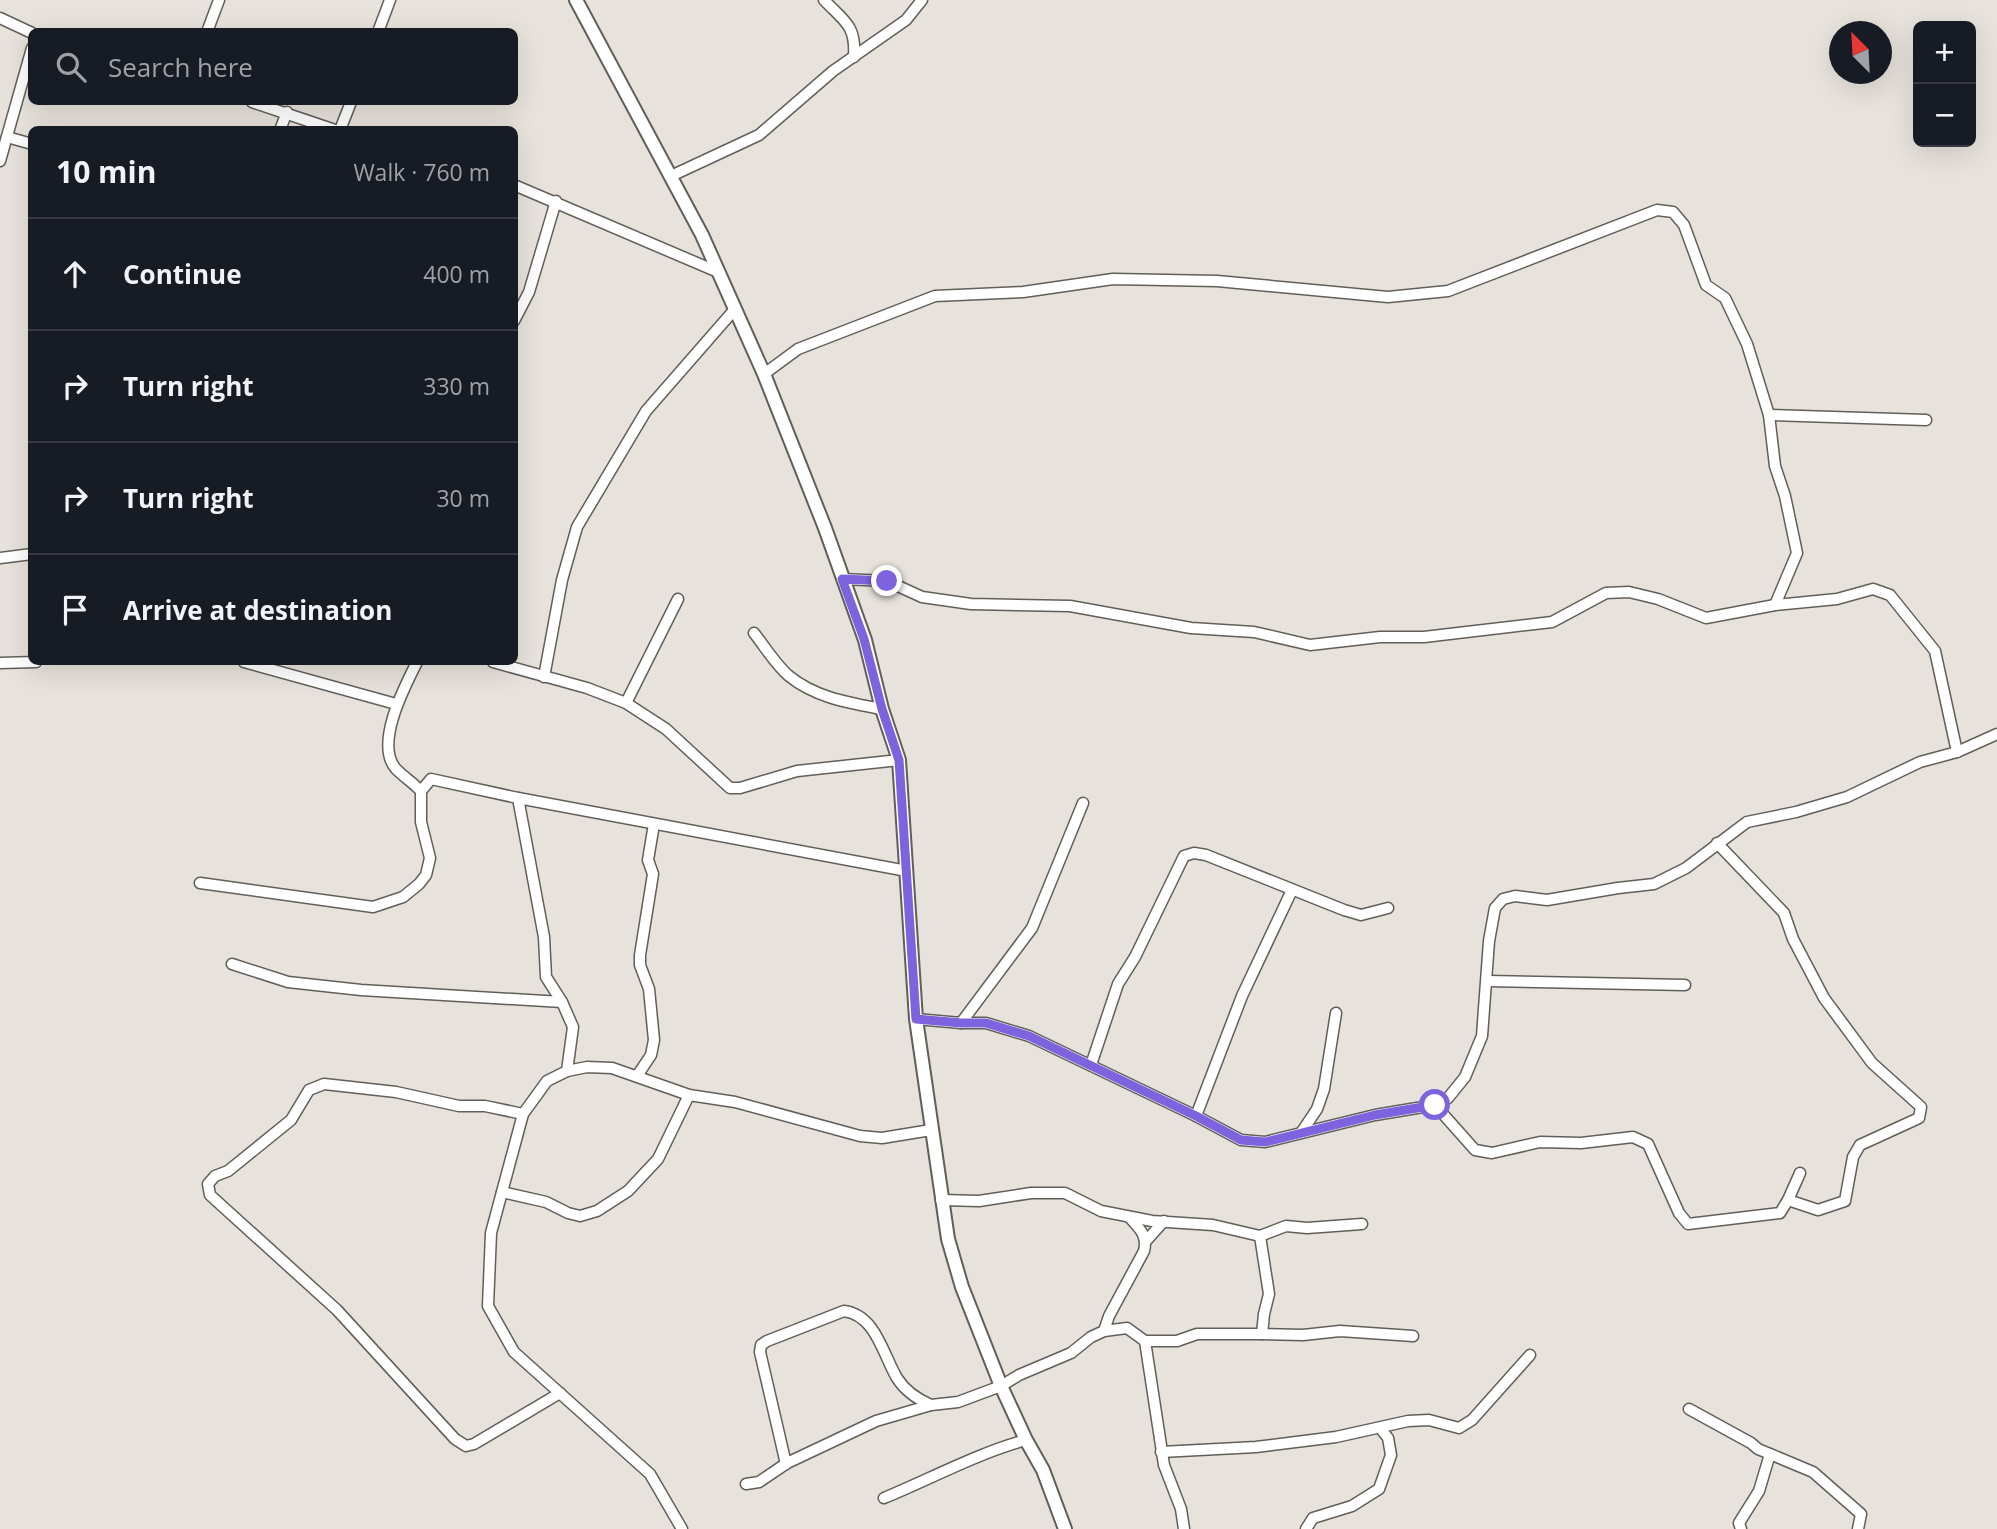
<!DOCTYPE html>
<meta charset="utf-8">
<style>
:root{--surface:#171b24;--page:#242831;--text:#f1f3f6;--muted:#9ea1a6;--line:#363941}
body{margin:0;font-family:"Open Sans",sans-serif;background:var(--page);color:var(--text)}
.controls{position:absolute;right:21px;top:21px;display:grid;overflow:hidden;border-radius:10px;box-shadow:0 7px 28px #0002}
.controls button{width:63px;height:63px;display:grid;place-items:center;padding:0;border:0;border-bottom:2px solid var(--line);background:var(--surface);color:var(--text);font:35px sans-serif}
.compass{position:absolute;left:1829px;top:21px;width:63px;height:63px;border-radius:50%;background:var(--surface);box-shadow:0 7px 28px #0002;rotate:336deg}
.stop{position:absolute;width:21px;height:21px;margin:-16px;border:5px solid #7d63de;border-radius:50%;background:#fff}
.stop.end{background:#7d63de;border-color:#fff;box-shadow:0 2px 7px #0008}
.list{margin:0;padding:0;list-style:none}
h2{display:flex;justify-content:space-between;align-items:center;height:91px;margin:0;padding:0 28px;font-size:30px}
h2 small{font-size:23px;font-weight:400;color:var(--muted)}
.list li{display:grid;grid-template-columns:46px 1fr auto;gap:21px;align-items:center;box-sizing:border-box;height:112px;padding:0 28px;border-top:2px solid var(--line)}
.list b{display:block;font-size:26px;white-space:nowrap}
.list em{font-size:23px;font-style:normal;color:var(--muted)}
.icon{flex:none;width:38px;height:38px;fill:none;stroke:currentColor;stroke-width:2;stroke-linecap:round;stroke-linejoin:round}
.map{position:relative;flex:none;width:1997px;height:1529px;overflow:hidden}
.search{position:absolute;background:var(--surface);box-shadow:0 7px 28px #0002;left:28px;top:28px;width:490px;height:77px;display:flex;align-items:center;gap:18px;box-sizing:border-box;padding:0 24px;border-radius:10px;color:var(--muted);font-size:26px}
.panel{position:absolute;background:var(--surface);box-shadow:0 7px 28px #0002;left:28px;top:126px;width:490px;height:539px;border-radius:10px}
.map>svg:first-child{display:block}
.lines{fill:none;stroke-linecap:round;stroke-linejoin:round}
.minor-casing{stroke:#625e58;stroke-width:13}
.tertiary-casing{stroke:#625e58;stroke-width:16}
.minor{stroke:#fff;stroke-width:10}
.tertiary{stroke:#fff;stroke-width:12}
.route{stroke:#7d63de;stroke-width:9}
</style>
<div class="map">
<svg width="1997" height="1529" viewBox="0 0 1997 1529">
<rect width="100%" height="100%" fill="#e7e2db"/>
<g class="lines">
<g class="minor-casing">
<g id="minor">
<path d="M824 0C845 22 856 25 854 57"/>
<path d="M0 18 32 33"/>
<path d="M207 32 219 0"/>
<path d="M378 32 390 0"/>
<path d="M252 102 335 130"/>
<path d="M280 130 287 112"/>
<path d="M340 130 351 102"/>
<path d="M7 137 32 144"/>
<path d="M0 161 32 48"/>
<path d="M671 176 759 135 833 71 906 20 922 0"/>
<path d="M514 185 718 272"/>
<path d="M514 321 529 292 556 201"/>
<path d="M764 374 798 349 935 296 1023 292 1113 279 1217 281 1388 297 1448 291 1657 210 1673 212 1684 225 1706 285 1725 298 1747 344 1769 415 1775 466 1785 496 1797 553 1775 605"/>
<path d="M1769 415 1926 420"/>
<path d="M0 558 32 554"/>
<path d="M842 579 887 581 922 597 971 604 1070 606 1191 628 1254 632 1310 645 1380 637H1424L1552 622 1606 593 1629 592 1658 599 1706 618 1775 605 1837 599 1873 589 1890 595 1935 651 1957 752"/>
<path d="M754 633C765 647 776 665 789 676 816 698 850 703 882 709"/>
<path d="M244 662 396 704"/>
<path d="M417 662C405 686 374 744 396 769 403 776 413 783 421 791"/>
<path d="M493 662 587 688 626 703 666 729 730 788H740L797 771 899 760"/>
<path d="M0 663 36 662"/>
<path d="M544 677 562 580 577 527 646 411 735 309"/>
<path d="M626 703 678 599"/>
<path d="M518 798 544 937 546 977 562 1002 573 1027 567 1071"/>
<path d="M1717 843 1784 913 1793 939 1824 998 1872 1063 1921 1107 1919 1118 1860 1145 1853 1157 1845 1201 1818 1210 1788 1200"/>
<path d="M200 883 373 907 403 897 419 884 426 875 430 858 421 822V791L431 779 518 798 907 871"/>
<path d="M232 964 288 982 361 990 562 1002"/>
<path d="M1487 981 1685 985"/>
<path d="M916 1019 961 1023H986L1029 1036 1196 1116 1241 1140 1265 1142 1375 1115 1435 1105 1448 1098 1465 1077 1482 1036 1489 941 1495 908 1503 899 1515 896 1547 900 1618 888 1654 884 1686 868 1747 822 1796 812 1847 797 1920 762 1957 752 1997 734"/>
<path d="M961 1023 1032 928 1083 803"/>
<path d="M1091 1065 1118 984 1135 957 1184 856 1194 853 1206 855 1344 910 1361 915 1388 908"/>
<path d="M637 1076 651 1055 654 1040 649 989 640 965V955L653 874 648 860 654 824"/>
<path d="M1435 1105 1475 1150 1492 1153 1540 1142 1581 1143 1633 1137 1648 1144 1679 1213 1688 1224 1780 1213 1788 1200 1800 1173"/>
<path d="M523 1114 485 1106H459L396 1092 324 1084 309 1090 291 1120 228 1171 215 1176 208 1184 210 1195 337 1310 455 1439 466 1446 474 1444 560 1393"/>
<path d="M1196 1116 1242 996 1292 890"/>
<path d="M1301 1133 1317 1109 1324 1089 1336 1013"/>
<path d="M502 1192 546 1202 568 1213 580 1216 597 1211 628 1191 658 1159 689 1095"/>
<path d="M941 1200 979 1201 1031 1193H1065L1101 1211 1152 1221 1213 1225 1260 1236 1269 1294 1264 1314 1262 1334 1303 1335 1340 1331 1413 1336"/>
<path d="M1260 1236 1286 1226 1307 1228 1362 1224"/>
<path d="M1146 1241 1164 1221"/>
<path d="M1104 1331 1109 1316 1144 1251C1148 1235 1139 1228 1129 1217"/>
<path d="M1145 1341 1164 1465 1181 1509 1184 1529"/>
<path d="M1689 1409 1751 1443 1758 1449 1813 1472 1861 1514 1858 1529"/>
<path d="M1161 1452 1256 1447 1336 1437 1408 1421 1429 1420 1459 1428 1472 1420 1530 1355"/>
<path d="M786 1464 760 1352 761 1345 767 1341 844 1311C876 1315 883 1355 897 1378 905 1391 917 1399 931 1405"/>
<path d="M746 1484 759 1482 787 1463 876 1421 931 1405 958 1402 1001 1386 1019 1375 1071 1353 1091 1337 1104 1331 1127 1328 1145 1341H1177L1197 1334H1262"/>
<path d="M884 1498C930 1479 978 1453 1026 1440"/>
<path d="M682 1529 650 1474 514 1352 488 1306 491 1233 523 1114 547 1081 567 1071 587 1067 612 1068 689 1095 735 1102 860 1136 882 1138 931 1130"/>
<path d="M1306 1529 1313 1518 1352 1506 1379 1489 1391 1455 1388 1438 1380 1428"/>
<path d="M1741 1529 1739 1523 1759 1491 1770 1454"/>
</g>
</g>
<g class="tertiary-casing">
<path id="tertiary" d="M576 0 702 235 764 374 825 528 865 640 882 709 899 760 916 1019 948 1239 962 1287 1001 1386 1026 1440 1043 1470 1065 1529"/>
</g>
<use href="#minor" class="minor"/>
<use href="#tertiary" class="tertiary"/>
</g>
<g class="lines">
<path class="route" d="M887 581 842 579 864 639 882 709 899 760 916 1019 961 1023H986L1029 1036 1196 1116 1241 1140 1265 1142 1375 1115 1435 1105"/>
</g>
</svg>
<div class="controls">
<button>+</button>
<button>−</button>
</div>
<svg class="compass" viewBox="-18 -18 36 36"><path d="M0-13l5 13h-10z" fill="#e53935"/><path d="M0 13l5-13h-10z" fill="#9ea1a6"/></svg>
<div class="stop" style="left:1435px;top:1105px"></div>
<div class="stop end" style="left:887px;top:581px"></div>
<div class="search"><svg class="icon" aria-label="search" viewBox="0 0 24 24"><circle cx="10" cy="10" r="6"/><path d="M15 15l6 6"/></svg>Search here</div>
<section class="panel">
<h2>10 min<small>Walk · 760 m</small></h2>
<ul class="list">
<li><svg class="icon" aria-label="ahead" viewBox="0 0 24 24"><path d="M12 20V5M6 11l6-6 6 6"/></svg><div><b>Continue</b></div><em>400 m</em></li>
<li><svg class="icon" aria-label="right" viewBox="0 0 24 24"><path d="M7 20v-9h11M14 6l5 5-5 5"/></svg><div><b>Turn right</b></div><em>330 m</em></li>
<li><svg class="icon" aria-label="right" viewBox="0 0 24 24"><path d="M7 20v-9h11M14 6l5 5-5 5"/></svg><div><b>Turn right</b></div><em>30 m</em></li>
<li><svg class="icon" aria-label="arrive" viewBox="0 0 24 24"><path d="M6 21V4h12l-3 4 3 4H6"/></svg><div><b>Arrive at destination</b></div></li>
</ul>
</section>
</div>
